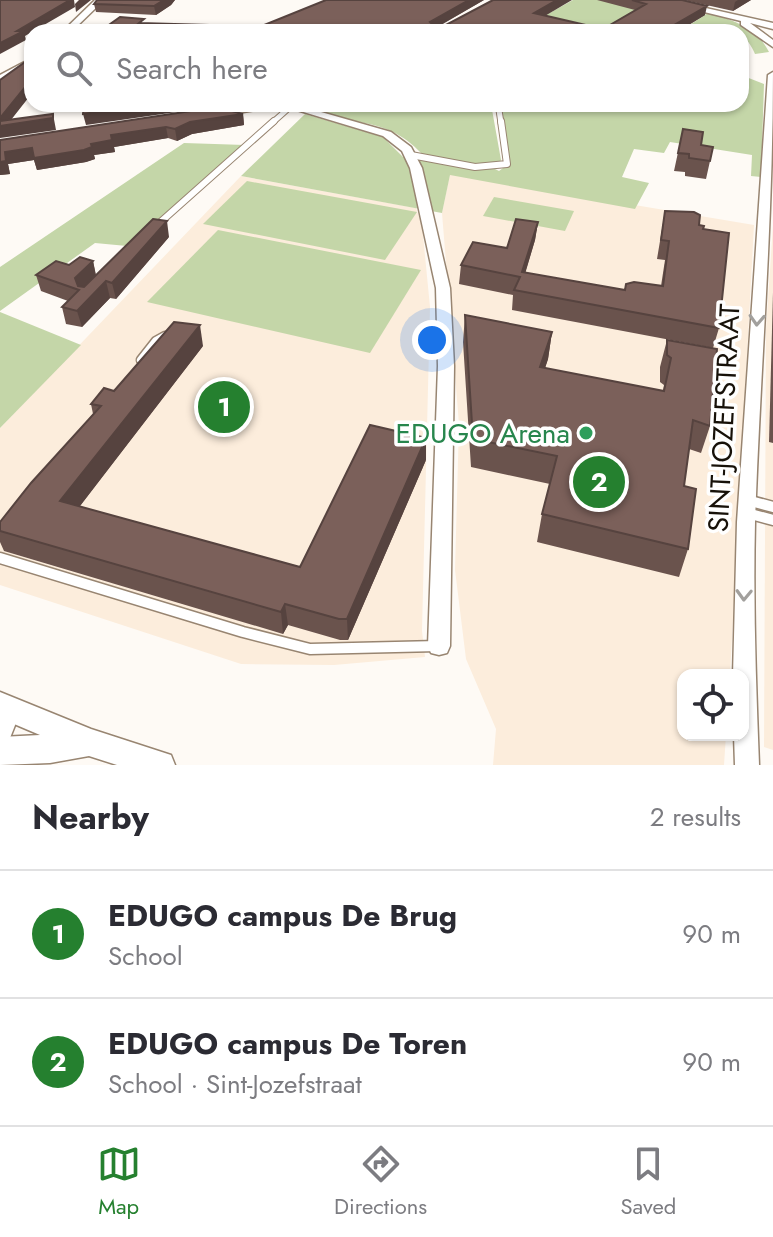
<!DOCTYPE html>
<meta charset="utf-8">
<style>
:root{--surface:#fff;--page:#f2f2f3;--text:#2b2b33;--muted:#7c7c81;--line:#e1e1e2;--accent:#25802f}
body{margin:0;font-family:Jost,sans-serif;background:var(--page);color:var(--text)}
.controls{position:absolute;right:24px;bottom:24px;display:grid;overflow:hidden;border-radius:16px;box-shadow:0 2px 6px #0004}
.controls button{width:72px;height:72px;display:grid;place-items:center;padding:0;border:0;border-bottom:2px solid var(--line);background:var(--surface);color:var(--text);font:40px sans-serif}
.you{position:absolute;left:432px;top:340px;width:28px;height:28px;margin:-20px;border:6px solid #fff;border-radius:50%;background:#1a73e8;box-shadow:0 0 0 12px #1a73e833}
.badge{display:grid;place-items:center;width:52px;height:52px;border-radius:50%;background:var(--accent);color:#fff;font-size:26px;font-weight:700}
.pin{position:absolute;translate:-50% -50%;border:4px solid #fff;box-shadow:0 2px 8px #0006}
.list{margin:0;padding:0;list-style:none}
h2{display:flex;justify-content:space-between;align-items:center;height:104px;margin:0;padding:0 32px;font-size:34px}
h2 small{font-size:26px;font-weight:400;color:var(--muted)}
.list li{display:grid;grid-template-columns:52px 1fr auto;gap:24px;align-items:center;box-sizing:border-box;height:128px;padding:0 32px;border-top:2px solid var(--line)}
.list b{display:block;font-size:30px;white-space:nowrap}
.list p{margin:0;font-size:26px;white-space:nowrap;color:var(--muted)}
.list em{font-size:26px;font-style:normal;color:var(--muted)}
.icon{flex:none;width:44px;height:44px;fill:none;stroke:currentColor;stroke-width:2;stroke-linecap:round;stroke-linejoin:round}
.map{position:relative;flex:none;width:773px;height:765px;overflow:hidden}
.search{position:absolute;background:var(--surface);box-shadow:0 2px 6px #0004;left:24px;right:24px;top:24px;height:88px;display:flex;align-items:center;gap:20px;box-sizing:border-box;padding:0 28px;border-radius:24px;color:var(--muted);font-size:30px}
.sheet{height:360px;background:var(--surface)}
nav{display:flex;justify-content:space-around;align-items:center;box-sizing:border-box;height:112px;border-top:2px solid var(--line);background:var(--surface);font-size:22px;color:var(--muted)}
nav a{display:grid;justify-items:center;gap:4px}
nav .on{color:var(--accent)}
.map>svg:first-child{display:block}
.built{fill:#fceddc}
.green{fill:#c4d6a8}
.lines{fill:none;stroke-linecap:round;stroke-linejoin:round}
.service-far3-casing{stroke:#988571;stroke-width:7}
.service-far2-casing{stroke:#988571;stroke-width:8}
.service-far1-casing{stroke:#988571;stroke-width:11}
.service-casing{stroke:#988571;stroke-width:13}
.minor-casing{stroke:#988571;stroke-width:3}
.tertiary-casing{stroke:#988571;stroke-width:3}
.service-far3{stroke:#fff;stroke-width:5}
.service-far2{stroke:#fff;stroke-width:6}
.service-far1{stroke:#fff;stroke-width:8}
.service{stroke:#fff;stroke-width:10}
.minor{fill:#fff;fill-rule:evenodd}
.tertiary{fill:#fff;fill-rule:evenodd}
.wall{fill:#6a534d}
.shaded-wall{fill:#56433f}
.building{fill:#7b605a;stroke:#56433f;stroke-width:2}
.oneway{stroke:#a2a09d}
.leisure-dot{fill:#2e9e5b;stroke:#fff;stroke-width:3}
.labels{text-anchor:middle;dominant-baseline:central;stroke-width:7;stroke-linejoin:round;paint-order:stroke}
.street-label{font-size:28px;fill:#171109;stroke:#fff}
.leisure-label{font-size:28px;fill:#27864d;stroke:#fff;text-anchor:end}
</style>
<div class="map">
<svg width="773" height="765" viewBox="0 0 773 765">
<rect width="100%" height="100%" fill="#fefaf5"/>
<g class="built">
<path d="M450 174 754 225 730 675H683V735H726L724 765H493L496 729 466 659 455 570 459 424 442 213Z"/>
<path d="M241 176 416 208 422 225 430 307 422 631 425 657 334 665 241 664 0 585V428Z"/>
<path d="M773 225V750L764 747 766 330Z"/>
</g>
<g class="green">
<path d="M573 0H613L663 12 606 29 557 18 539 19Z"/>
<path d="M708 13C732 19 758 29 769 52L755 54C746 30 719 17 695 29L702 32H678L675 23 688 26Z"/>
<path d="M741 75 764 84 761 177 751 176 752 155 670 142 664 153 634 149 622 177 649 183 635 209 450 175 442 213 241 176 305 114 383 137 403 157 422 154C384 112 342 129 307 104H491L501 160 495 169 499 171 510 163 501 107 498 104H741Z"/>
<path d="M184 143 245 145 127 246 95 243 0 311V267Z"/>
<path d="M247 181 417 212 385 260 203 224Z"/>
<path d="M494 197 574 211 565 231 483 216Z"/>
<path d="M218 230 421 270 370 353 147 302Z"/>
<path d="M0 312 81 345 0 428Z"/>
</g>
<g class="lines">
<g class="service-far3-casing">
<g id="service-far3">
<path d="M498 104 501 123"/>
<path d="M272 123 290 107"/>
</g>
</g>
<g class="service-far2-casing">
<g id="service-far2">
<path d="M411 155 475 167 507 164 501 121"/>
<path d="M156 226 274 121"/>
</g>
</g>
<g class="service-far1-casing">
<path id="service-far1" d="M141 360 156 341 165 336"/>
</g>
<g class="service-casing">
<g id="service">
<path d="M747 500 773 507"/>
<path d="M747 513 773 520"/>
<path d="M0 558 243 632 310 649 438 646"/>
</g>
</g>
<g class="minor-casing">
<g id="minor">
<path d="M95 0H104L71 32H62Z"/>
<path d="M655 0H670L773 23V29L750 23 773 40V47L741 25V21Z"/>
<path d="M32 58V65L0 82V75Z"/>
<path d="M773 72C773 222 760 372 755 522 753 603 756 684 759 765H735L734 735H743V675H733L737 522 768 75Z"/>
<path d="M277 104H293L391 132 411 147 422 168 450 288 454 366 450 646 447 653 439 655 431 653 428 646 438 366 436 288 410 168 402 151 383 136Z"/>
<path d="M10 700 18 703 21 710 8 743 0 746V707L2 703Z"/>
</g>
</g>
<g class="tertiary-casing">
<g id="tertiary">
<path d="M245 104H275L269 108 206 118 199 114 206 110Z"/>
<path d="M0 692 91 729 171 755 175 765H117L89 756 50 763 0 765V737L40 735 0 718Z"/>
</g>
</g>
<use href="#service-far3" class="service-far3"/>
<use href="#service-far2" class="service-far2"/>
<use href="#service-far1" class="service-far1"/>
<use href="#service" class="service"/>
<use href="#minor" class="minor"/>
<use href="#tertiary" class="tertiary"/>
</g>
<g class="wall">
<path d="M97 0H175L171 5 156 15 96 12 94 4Z"/>
<path d="M484 0 441 25 545 16 603 29 635 10 597 0H682L705 15 677 32H252V30Z"/>
<path d="M684 0H751L733 11Z"/>
<path d="M243 114 244 125 192 134 177 141 168 138 114 147 115 152 94 155 95 159 86 162 37 170 34 160 8 164 10 174 0 175V140Z"/>
<path d="M683 129 701 145 710 161 706 179 685 176V172L674 171Z"/>
<path d="M665 211 699 225 703 229 719 328 713 348 512 310 513 295 459 284 461 265 507 248 538 222 535 240 525 273 625 290 661 286 665 260 657 259Z"/>
<path d="M169 237 116 299 110 298 82 327 66 324 62 307 68 301 41 291 36 275 69 265 93 261 96 275Z"/>
<path d="M773 292V443L769 442Z"/>
<path d="M465 315 552 332 548 359 545 368 663 391 664 385 660 382V367L667 340 710 426 701 453 689 449 684 486 688 549 679 577 537 542 542 514 550 484 471 467 463 342Z"/>
<path d="M203 346 79 507 300 567 426 460 348 640H340L288 625 283 634 4 551 0 542V522L93 414 91 404Z"/>
</g>
<g class="shaded-wall">
<path d="M70 0H74L75 7 25 36 26 40 0 54V43L17 31Z"/>
<path d="M79 0H91L76 12 75 4Z"/>
<path d="M164 0H175L171 5 156 15 154 6Z"/>
<path d="M469 0H484L430 31V22Z"/>
<path d="M557 0H572L533 23 534 13Z"/>
<path d="M738 0H751L733 11 735 2Z"/>
<path d="M707 6 705 15 677 32H667V29Z"/>
<path d="M207 25 208 32H199Z"/>
<path d="M32 85V97H29L7 125 53 114 56 130 0 138V118L26 86Z"/>
<path d="M154 104H232L86 125 83 114Z"/>
<path d="M243 114 244 125 192 134 177 141 175 129 190 122Z"/>
<path d="M166 127 168 138 114 147 115 152 94 155 95 159 86 162 37 170 34 160 8 164 10 174 0 175V162L5 152 32 148 91 144 111 135Z"/>
<path d="M167 221 169 237 116 299 112 283Z"/>
<path d="M538 222 535 240 520 291 522 272Z"/>
<path d="M93 261 96 277 80 294 75 278Z"/>
<path d="M106 281 110 298 82 327 77 311Z"/>
<path d="M200 325 203 346 67 523 60 501Z"/>
<path d="M552 332 548 359 536 395 540 367Z"/>
<path d="M426 438V460L348 640 347 619Z"/>
<path d="M285 604 288 625 283 634 281 612Z"/>
</g>
<g class="building">
<path d="M0 0H70L17 31H24L0 43Z"/>
<path d="M97 0H164L154 6 94 4Z"/>
<path d="M326 0H469L430 22 433 25H446L493 0H557L534 13 603 29 646 4 632 0H682L707 6 667 29 652 27 644 32H399L391 30 386 32H259L252 30Z"/>
<path d="M120 17 144 19 139 23 207 25 199 32H99Z"/>
<path d="M32 57V85L26 86 0 118V80Z"/>
<path d="M84 104H154L83 114Z"/>
<path d="M217 107 243 114 190 122 175 129 166 127 111 135 112 140 91 144 92 147 84 150 34 158 32 148 5 152 6 161 0 162V140Z"/>
<path d="M53 114V118L0 126V121Z"/>
<path d="M683 129 703 132 701 145 713 147 710 161 689 158V154L678 153Z"/>
<path d="M665 211 694 212 700 215 699 225 704 226 703 229 729 233 719 328 514 290 520 277 461 265 473 242 507 248 516 219 538 222 522 272 625 290 626 284 634 282 663 286 669 241 661 240Z"/>
<path d="M153 219 167 221 112 283 106 281 77 311 62 307 79 290 36 275 56 261 69 265 80 257 93 261 75 278 78 286 84 287Z"/>
<path d="M465 315 552 332 540 367 664 391 671 358 667 355V340L717 349 710 426 693 420 684 486 696 489 688 549 542 514 557 456 473 439Z"/>
<path d="M174 322 200 325 60 501 300 567 370 425 426 438 347 619H339L285 604 281 612 0 531V522L31 483 101 406 91 404 104 388 114 391Z"/>
</g>
<defs><path id="oneway-chevron" d="M-2-3.5L2.5 0L-2 3.5" fill="none" stroke-width="1.6" stroke-linecap="round" stroke-linejoin="round" transform="scale(2)"/></defs>
<g class="oneway">
<use href="#oneway-chevron" transform="translate(757 320) rotate(93)"/>
<use href="#oneway-chevron" transform="translate(744 595) rotate(92)"/>
</g>
<circle class="leisure-dot" cx="586" cy="433" r="8"/>
<g class="labels">
<g class="street-label">
<text transform="translate(724 418) rotate(-87)">SINT-JOZEFSTRAAT</text>
</g>
<g class="leisure-label">
<text x="570" y="433">EDUGO Arena</text>
</g>
</g>
</svg>
<div class="controls">
<button><svg class="icon" aria-label="locate" viewBox="0 0 24 24"><circle cx="12" cy="12" r="6"/><path d="M12 2v4M12 18v4M2 12h4M18 12h4"/></svg></button>
</div>
<div class="you"></div>
<div class="pin badge" style="left:224px;top:407px">1</div>
<div class="pin badge" style="left:599px;top:482px">2</div>
<div class="search"><svg class="icon" aria-label="search" viewBox="0 0 24 24"><circle cx="10" cy="10" r="6"/><path d="M15 15l6 6"/></svg>Search here</div>
</div>
<section class="sheet">
<h2>Nearby<small>2 results</small></h2>
<ul class="list">
<li><span class="badge">1</span><div><b>EDUGO campus De Brug</b><p>School</p></div><em>90 m</em></li>
<li><span class="badge">2</span><div><b>EDUGO campus De Toren</b><p>School · Sint-Jozefstraat</p></div><em>90 m</em></li>
</ul>
</section>
<nav>
<a class="on"><svg class="icon" aria-label="map" viewBox="0 0 24 24"><path d="M3 6l6-2 6 2 6-2v14l-6 2-6-2-6 2zM9 4v14M15 6v14"/></svg>Map</a>
<a><svg class="icon" aria-label="directions" viewBox="0 0 24 24"><path d="M12 3l9 9-9 9-9-9zM9 14v-3h6M13 9l2 2-2 2"/></svg>Directions</a>
<a><svg class="icon" aria-label="saved" viewBox="0 0 24 24"><path d="M7 4h10v16l-5-4-5 4z"/></svg>Saved</a>
</nav>
